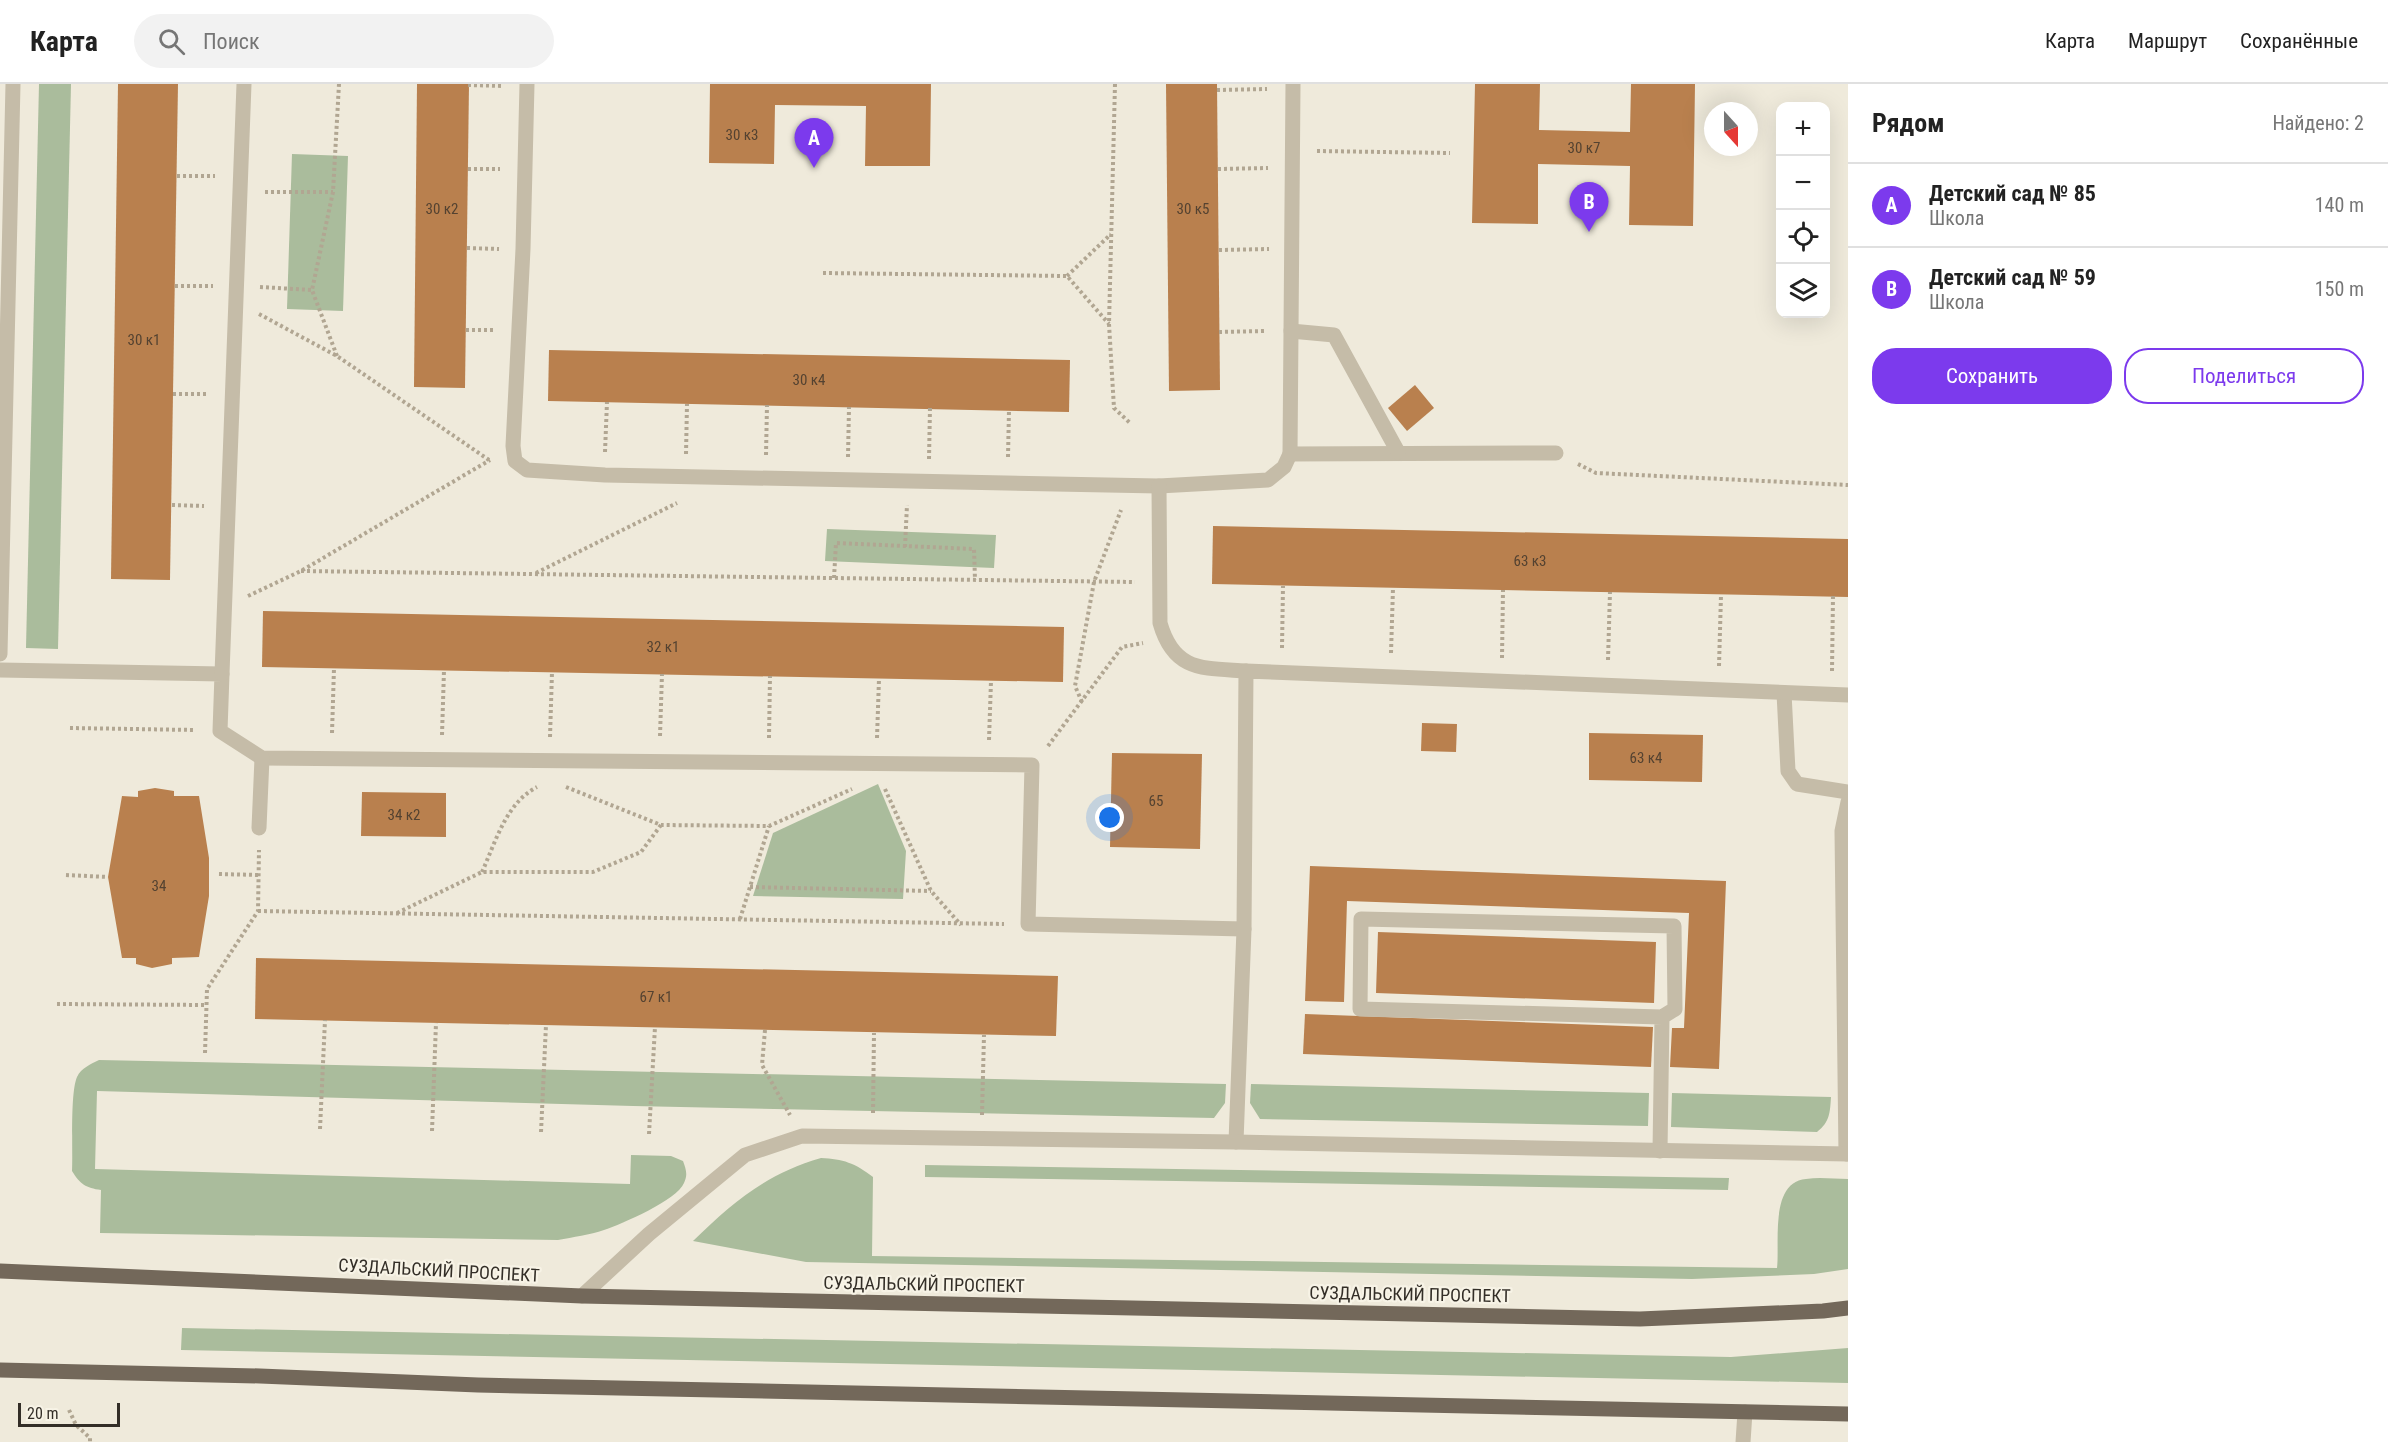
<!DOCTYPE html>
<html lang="ru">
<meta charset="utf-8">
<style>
:root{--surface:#fff;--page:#f2f2f2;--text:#222;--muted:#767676;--line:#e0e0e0;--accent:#7c3aed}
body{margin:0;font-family:"Roboto Condensed",sans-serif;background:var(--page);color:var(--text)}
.controls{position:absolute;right:18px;top:18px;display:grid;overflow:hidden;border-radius:12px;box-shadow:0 6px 24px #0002}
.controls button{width:54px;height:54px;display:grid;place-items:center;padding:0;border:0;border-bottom:2px solid var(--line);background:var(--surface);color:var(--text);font:30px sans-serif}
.compass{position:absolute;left:1704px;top:18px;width:54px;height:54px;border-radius:50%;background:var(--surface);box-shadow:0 6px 24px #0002;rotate:159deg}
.scale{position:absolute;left:18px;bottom:15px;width:102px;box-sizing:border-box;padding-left:6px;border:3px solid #332e27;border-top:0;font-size:16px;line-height:21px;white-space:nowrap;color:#332e27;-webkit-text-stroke:4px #f7f3e6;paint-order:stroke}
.you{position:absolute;left:1110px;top:734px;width:21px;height:21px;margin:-15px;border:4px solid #fff;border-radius:50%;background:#1a73e8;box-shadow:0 0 0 9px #1a73e833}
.badge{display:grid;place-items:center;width:39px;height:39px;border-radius:50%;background:var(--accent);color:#fff;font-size:20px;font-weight:700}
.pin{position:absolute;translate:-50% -50px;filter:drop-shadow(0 2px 3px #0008)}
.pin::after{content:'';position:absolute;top:32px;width:21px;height:18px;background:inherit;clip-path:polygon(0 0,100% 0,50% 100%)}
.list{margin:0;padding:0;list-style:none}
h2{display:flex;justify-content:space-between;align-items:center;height:78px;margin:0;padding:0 24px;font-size:26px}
h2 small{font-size:20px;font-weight:400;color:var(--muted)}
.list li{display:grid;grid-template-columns:39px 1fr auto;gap:18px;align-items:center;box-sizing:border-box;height:84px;padding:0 24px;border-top:2px solid var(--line)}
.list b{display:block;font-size:22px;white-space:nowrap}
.list p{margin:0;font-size:20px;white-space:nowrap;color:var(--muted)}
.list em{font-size:20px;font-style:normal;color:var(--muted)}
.actions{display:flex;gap:12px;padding:18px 24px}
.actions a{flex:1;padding:14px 0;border:2px solid var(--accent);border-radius:24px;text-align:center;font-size:21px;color:var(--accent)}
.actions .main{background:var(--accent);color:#fff}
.icon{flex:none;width:33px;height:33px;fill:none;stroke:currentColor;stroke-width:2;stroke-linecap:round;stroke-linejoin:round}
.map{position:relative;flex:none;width:1848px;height:1358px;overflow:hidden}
header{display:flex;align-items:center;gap:36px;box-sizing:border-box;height:84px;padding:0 30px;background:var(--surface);border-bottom:2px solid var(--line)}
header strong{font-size:28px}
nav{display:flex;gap:33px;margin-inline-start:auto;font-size:21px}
.search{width:420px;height:54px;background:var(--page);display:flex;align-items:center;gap:15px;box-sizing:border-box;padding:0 21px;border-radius:33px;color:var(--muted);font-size:22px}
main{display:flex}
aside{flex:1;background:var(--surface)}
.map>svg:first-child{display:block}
.green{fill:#aabc9c}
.building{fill:#b9804e}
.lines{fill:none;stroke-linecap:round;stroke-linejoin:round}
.path{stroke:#b1a692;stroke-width:4;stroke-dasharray:3 3;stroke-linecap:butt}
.minor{stroke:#c5bca8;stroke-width:15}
.major{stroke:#73685a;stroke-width:15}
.labels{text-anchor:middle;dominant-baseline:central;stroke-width:4.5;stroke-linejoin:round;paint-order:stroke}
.number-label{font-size:15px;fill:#544231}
.street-label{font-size:18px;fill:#332e27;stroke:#f7f3e6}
</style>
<header>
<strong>Карта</strong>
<div class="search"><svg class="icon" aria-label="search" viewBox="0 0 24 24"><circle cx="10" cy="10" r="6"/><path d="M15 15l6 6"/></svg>Поиск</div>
<nav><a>Карта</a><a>Маршрут</a><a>Сохранённые</a></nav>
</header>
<main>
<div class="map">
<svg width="1848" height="1358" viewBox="0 0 1848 1358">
<rect width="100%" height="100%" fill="#efeadb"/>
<g class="green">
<path d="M39 0H71L58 565 26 564Z"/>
<path d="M292 70 348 72 343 227 287 225Z"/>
<path d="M827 445 996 451 994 484 825 477Z"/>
<path d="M878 700 906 767 903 815 753 812 773 749Z"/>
<path d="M99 976 1226 1000 1225 1019 1214 1034 633 1022 97 1007 95 1085 630 1100 631 1071 671 1072 683 1077C686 1085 688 1091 684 1099 677 1116 622 1140 604 1146 590 1151 573 1153 558 1156L100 1149 101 1106C86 1104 80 1100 72 1087 73 1067 70 1009 77 993 81 984 91 980 99 976Z"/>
<path d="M1251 1000 1649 1009 1648 1042 1260 1035 1250 1019Z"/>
<path d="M1672 1009 1831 1013C1830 1028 1830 1038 1817 1048L1671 1043Z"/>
<path d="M821 1074C843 1075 855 1079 873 1093L872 1172 1777 1184C1780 1160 1769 1098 1806 1095 1820 1093 1834 1095 1848 1095V1185L1814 1190 1692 1195 806 1178 693 1157C733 1118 766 1090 821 1074Z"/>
<path d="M925 1081 1729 1094 1728 1106 925 1093Z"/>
<path d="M182 1244 1731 1273 1848 1264V1299L181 1266Z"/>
</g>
<g class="building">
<path d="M118 0H178L170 496 111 495Z"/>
<path d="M417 0H469L465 304 414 303Z"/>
<path d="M710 0H931L930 82H865L866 22 775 21 774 80 709 79Z"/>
<path d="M1166 0H1217L1220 306 1169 307Z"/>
<path d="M1475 0H1540L1539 46 1630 48 1631 0H1695L1693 142 1629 141 1630 82 1538 80V140L1472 139Z"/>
<path d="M549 266 1070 276 1069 328 548 317Z"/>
<path d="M1415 301 1434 324 1407 347 1388 324Z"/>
<path d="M1213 442 1848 455V513L1212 500Z"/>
<path d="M263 527 1064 543 1063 598 262 583Z"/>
<path d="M1422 639 1457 640 1456 668 1421 667Z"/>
<path d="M1589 649 1703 651 1702 698 1589 696Z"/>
<path d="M1112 669 1202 670 1200 765 1110 763Z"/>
<path d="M155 704 174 707V712H199L209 774V812L199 873 172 874V880L152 884 136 880V874H122L108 793 122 712 138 713V707Z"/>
<path d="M362 708 446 709V753L361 752Z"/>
<path d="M1310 782 1726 797 1719 985 1670 983 1672 944H1684L1689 829 1347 817 1344 918 1305 917Z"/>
<path d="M1378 848 1656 858 1654 919 1376 909Z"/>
<path d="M256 874 1058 892 1056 952 255 935Z"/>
<path d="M1305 930 1653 943 1651 983 1303 970Z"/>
</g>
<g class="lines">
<g class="path">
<path d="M1115 0 1109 240 1114 324 1130 339"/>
<path d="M468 1 504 2"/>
<path d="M1217 6 1267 5"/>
<path d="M1317 67 1450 69"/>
<path d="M468 85H500"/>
<path d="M1218 85 1268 84"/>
<path d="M177 92H215"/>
<path d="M265 108H333"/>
<path d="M467 164 499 165"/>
<path d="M1219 166 1269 165"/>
<path d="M823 189 1067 192 1109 240"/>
<path d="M1067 192 1111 150"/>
<path d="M175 202H213"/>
<path d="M260 203 312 206"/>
<path d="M259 230 337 272 489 376"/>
<path d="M466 246H495"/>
<path d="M1219 248 1266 247"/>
<path d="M337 272 312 206 333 108 339 0"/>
<path d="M173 310H208"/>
<path d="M605 368 607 318"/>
<path d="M686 370 687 320"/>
<path d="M766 371 767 321"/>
<path d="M848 373 849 323"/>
<path d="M1008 373 1009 326"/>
<path d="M929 375 930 324"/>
<path d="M1578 380 1596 389 1848 401"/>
<path d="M172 421 204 422"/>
<path d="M905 463 907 421"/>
<path d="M301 487 1135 498"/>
<path d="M536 489 677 419"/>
<path d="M834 494 836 459 974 465 975 496"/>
<path d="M248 512 301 487 490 376"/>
<path d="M1282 564 1283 502"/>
<path d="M1391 569 1393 504"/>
<path d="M1502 574 1503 506"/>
<path d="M1608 576 1610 508"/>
<path d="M1719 582 1721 511"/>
<path d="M1832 587 1833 512"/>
<path d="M1082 618 1075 602 1094 498 1121 426"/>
<path d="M70 644 195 646"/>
<path d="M332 649 334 584"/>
<path d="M442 651 444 586"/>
<path d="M660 652 662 590"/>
<path d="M550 653 552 588"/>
<path d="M769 654 770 592"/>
<path d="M877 654 879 595"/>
<path d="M989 656 991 597"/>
<path d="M1048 662 1122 563 1143 559"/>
<path d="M566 703 661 741 769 742 852 705"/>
<path d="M885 705 931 807 961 841"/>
<path d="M482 788C496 757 506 719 537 703"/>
<path d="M219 790 258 791"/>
<path d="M66 791 108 793"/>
<path d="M750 803 931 807"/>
<path d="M258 827 1004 840"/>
<path d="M397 829 482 788H593L641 768 661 741"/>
<path d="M740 835 769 742"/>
<path d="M57 920 206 921"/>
<path d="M765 946 762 981 790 1031"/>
<path d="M205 969 207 905 258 827 259 766"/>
<path d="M873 1029 874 949"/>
<path d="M982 1031 984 951"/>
<path d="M320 1045 325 936"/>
<path d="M432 1047 436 939"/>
<path d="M541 1048 546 941"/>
<path d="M649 1050 655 943"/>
<path d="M69 1326 76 1341 90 1354V1358"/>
</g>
<g class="minor">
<path d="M527 0 523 165 513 362 515 377 527 386 605 391 1159 402 1268 396 1284 383 1290 370"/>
<path d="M1293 0 1290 370 1556 369"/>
<path d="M1291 247 1334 251 1398 368"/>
<path d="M1159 402 1160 539C1174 588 1203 584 1246 587"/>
<path d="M0 570 13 0"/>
<path d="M0 586 222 590 220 647 262 674 1032 681 1028 840 1244 845"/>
<path d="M222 590 244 0"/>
<path d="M1784 609 1788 687 1797 700 1848 708"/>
<path d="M259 744 262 674"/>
<path d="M1236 1058 1244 845 1246 587 1848 611"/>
<path d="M1660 1067 1662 933 1675 925 1674 842 1361 835 1360 925 1662 933"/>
<path d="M1846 1070 1842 747 1848 718"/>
<path d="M582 1212 649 1150 745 1071 802 1052 1236 1058 1848 1070"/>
<path d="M1743 1358 1745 1328"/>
</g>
<g class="major">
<path d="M0 1187 582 1212 1640 1235 1823 1227 1848 1224"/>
<path d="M0 1286 260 1292 478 1301 1848 1330"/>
</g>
</g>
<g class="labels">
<g class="number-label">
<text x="742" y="51">30 к3</text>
<text x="1584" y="64">30 к7</text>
<text x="442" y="125">30 к2</text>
<text x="1193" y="125">30 к5</text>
<text x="144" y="256">30 к1</text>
<text x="809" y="296">30 к4</text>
<text x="1530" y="477">63 к3</text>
<text x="663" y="563">32 к1</text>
<text x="1646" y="674">63 к4</text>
<text x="1156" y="717">65</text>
<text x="404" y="731">34 к2</text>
<text x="159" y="802">34</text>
<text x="656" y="913">67 к1</text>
</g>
<g class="street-label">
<text transform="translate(439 1186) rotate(3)">СУЗДАЛЬСКИЙ ПРОСПЕКТ</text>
<text transform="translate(924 1200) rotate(1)">СУЗДАЛЬСКИЙ ПРОСПЕКТ</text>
<text transform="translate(1410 1210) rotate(1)">СУЗДАЛЬСКИЙ ПРОСПЕКТ</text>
</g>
</g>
</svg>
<div class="controls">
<button>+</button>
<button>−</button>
<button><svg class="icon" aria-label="locate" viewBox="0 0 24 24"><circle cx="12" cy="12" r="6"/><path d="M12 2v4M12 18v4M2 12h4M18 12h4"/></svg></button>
<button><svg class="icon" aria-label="layers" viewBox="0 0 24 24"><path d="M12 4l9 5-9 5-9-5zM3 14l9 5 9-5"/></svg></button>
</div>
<svg class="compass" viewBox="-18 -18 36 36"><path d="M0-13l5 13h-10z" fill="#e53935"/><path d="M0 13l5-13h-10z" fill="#767676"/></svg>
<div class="scale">20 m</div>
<div class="you"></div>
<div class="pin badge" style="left:814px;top:84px">A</div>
<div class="pin badge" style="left:1589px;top:148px">B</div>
</div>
<aside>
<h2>Рядом<small>Найдено: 2</small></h2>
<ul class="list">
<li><span class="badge">A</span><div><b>Детский сад № 85</b><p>Школа</p></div><em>140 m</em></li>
<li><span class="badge">B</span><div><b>Детский сад № 59</b><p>Школа</p></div><em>150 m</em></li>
</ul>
<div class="actions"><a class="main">Сохранить</a><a>Поделиться</a></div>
</aside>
</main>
